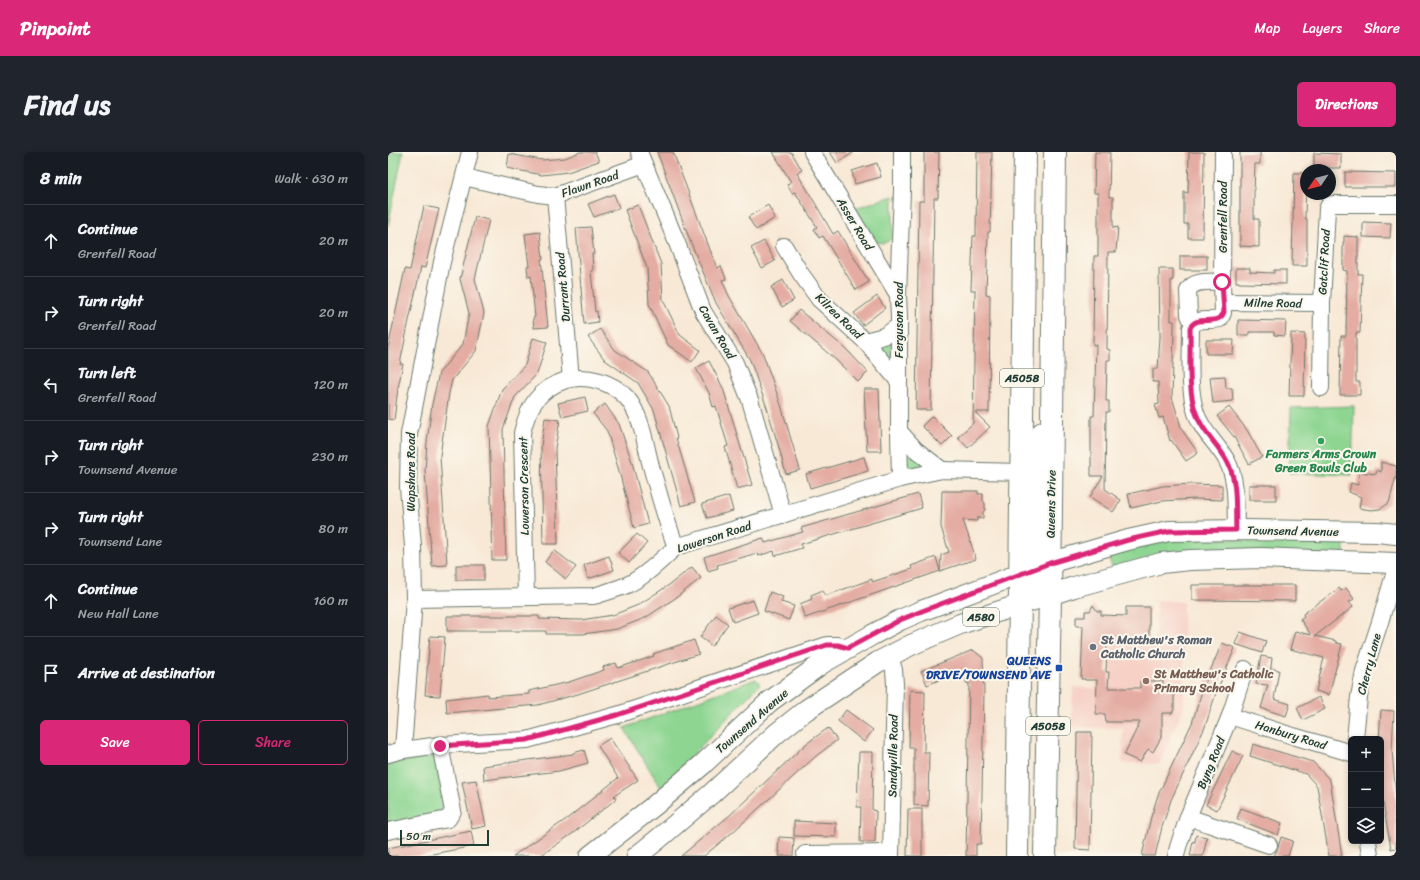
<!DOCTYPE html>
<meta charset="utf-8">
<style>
:root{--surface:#171b24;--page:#20242c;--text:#f1f3f6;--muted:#9ea1a6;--line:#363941;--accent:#db2777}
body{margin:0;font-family:Sriracha,sans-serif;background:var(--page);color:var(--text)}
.controls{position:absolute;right:12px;bottom:12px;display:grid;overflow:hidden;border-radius:6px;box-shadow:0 2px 6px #0003}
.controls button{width:36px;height:36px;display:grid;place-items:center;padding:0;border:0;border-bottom:1px solid var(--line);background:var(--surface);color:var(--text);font:20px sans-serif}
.compass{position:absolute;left:912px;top:12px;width:36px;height:36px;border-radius:50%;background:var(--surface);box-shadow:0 2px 6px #0003;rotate:235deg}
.scale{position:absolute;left:12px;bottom:10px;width:89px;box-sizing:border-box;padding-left:4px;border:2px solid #1f3d34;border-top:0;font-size:11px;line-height:14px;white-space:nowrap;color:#1f3d34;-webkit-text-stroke:3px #fbf7ec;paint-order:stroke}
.stop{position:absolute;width:12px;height:12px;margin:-9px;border:3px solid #db2777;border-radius:50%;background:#fff}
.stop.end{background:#db2777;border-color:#fff;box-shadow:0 1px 4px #0008}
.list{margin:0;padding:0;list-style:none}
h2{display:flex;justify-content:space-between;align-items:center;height:52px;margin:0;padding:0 16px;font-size:17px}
h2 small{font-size:13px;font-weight:400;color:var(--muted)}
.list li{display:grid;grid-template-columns:26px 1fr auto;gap:12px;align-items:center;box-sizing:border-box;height:72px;padding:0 16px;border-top:1px solid var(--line)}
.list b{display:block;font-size:15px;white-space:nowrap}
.list p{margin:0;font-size:13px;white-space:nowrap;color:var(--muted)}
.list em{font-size:13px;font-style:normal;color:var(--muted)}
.actions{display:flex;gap:8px;padding:12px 16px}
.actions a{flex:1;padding:9px 0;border:1px solid var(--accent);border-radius:6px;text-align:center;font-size:14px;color:var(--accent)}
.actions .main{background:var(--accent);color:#fff}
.icon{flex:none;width:22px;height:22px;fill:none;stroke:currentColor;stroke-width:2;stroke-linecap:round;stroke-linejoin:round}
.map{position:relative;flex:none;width:1008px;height:704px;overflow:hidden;border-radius:6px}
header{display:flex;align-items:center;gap:24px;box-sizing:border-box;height:56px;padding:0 20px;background:var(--accent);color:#fff}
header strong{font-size:19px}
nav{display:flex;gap:22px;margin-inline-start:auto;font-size:14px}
.intro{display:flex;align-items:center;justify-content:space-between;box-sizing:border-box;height:96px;padding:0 24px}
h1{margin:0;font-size:28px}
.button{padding:10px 18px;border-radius:6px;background:var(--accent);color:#fff;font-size:14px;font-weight:700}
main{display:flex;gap:24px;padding:0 24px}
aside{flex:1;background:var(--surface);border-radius:6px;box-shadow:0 2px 6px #0003}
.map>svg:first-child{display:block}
.built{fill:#f7d1c6}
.green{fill:#8dd591;stroke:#568962}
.building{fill:#e4aca2}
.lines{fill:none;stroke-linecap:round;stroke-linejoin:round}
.minor-casing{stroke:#6b796d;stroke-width:18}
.major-casing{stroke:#6b796d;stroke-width:22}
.highway-casing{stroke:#6b796d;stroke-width:24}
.minor{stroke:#fff;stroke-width:16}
.major{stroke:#fff;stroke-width:20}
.highway{stroke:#fff;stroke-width:22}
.route{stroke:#db2777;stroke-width:5}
.leisure-dot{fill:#2e9e5b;stroke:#fbf7ec;stroke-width:1.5}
.worship-dot{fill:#6b7280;stroke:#fbf7ec;stroke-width:1.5}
.transit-dot{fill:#1a4fb4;stroke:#fbf7ec;stroke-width:1.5}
.education-dot{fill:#8d6e63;stroke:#fbf7ec;stroke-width:1.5}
.labels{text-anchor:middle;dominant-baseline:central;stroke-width:4;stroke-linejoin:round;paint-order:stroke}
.shield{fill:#fbf7ec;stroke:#61756b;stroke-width:1}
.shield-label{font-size:11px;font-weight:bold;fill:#1f3d34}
.street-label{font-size:12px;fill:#1f3d34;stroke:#fbf7ec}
.leisure-label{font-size:12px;font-weight:bold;fill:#27864d;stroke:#fbf7ec}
.worship-label{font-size:12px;font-weight:bold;fill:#5b616d;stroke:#fbf7ec;text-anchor:start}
.transit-label{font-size:12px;font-weight:bold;fill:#164399;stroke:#fbf7ec;text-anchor:end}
.education-label{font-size:12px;font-weight:bold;fill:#785e54;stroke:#fbf7ec;text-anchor:start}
</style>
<header>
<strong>Pinpoint</strong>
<nav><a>Map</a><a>Layers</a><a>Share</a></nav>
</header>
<div class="intro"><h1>Find us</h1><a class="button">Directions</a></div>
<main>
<aside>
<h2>8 min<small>Walk · 630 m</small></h2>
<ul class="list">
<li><svg class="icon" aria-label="ahead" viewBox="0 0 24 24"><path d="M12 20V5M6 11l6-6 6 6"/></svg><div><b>Continue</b><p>Grenfell Road</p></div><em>20 m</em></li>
<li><svg class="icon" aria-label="right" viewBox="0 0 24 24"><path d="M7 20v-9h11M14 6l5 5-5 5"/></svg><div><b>Turn right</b><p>Grenfell Road</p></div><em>20 m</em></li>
<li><svg class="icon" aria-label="left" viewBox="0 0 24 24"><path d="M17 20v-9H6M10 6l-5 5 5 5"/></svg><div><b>Turn left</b><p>Grenfell Road</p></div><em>120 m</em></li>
<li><svg class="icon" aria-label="right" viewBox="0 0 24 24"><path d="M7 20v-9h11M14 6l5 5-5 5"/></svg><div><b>Turn right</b><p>Townsend Avenue</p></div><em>230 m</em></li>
<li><svg class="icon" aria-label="right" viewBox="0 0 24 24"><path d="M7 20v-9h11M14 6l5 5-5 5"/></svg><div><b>Turn right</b><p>Townsend Lane</p></div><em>80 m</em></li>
<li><svg class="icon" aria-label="ahead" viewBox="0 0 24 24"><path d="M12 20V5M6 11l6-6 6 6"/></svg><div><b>Continue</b><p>New Hall Lane</p></div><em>160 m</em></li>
<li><svg class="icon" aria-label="arrive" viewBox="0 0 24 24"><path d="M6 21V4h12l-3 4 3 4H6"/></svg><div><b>Arrive at destination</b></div></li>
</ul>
<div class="actions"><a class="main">Save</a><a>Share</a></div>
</aside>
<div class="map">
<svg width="1008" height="704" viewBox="0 0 1008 704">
<rect width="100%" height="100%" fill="#fbf7ec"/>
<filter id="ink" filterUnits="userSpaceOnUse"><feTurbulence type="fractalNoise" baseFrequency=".025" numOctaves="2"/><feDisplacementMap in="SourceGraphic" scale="8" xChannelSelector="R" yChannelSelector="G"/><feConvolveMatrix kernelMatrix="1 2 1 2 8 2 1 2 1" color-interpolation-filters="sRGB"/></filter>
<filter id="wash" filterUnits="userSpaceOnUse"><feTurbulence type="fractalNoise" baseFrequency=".012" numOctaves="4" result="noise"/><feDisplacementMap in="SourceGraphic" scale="16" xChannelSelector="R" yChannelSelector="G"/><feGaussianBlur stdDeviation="0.9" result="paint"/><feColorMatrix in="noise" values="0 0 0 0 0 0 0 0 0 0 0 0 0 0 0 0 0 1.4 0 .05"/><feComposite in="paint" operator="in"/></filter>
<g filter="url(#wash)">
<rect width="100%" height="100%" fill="#f8e9d6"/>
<path class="built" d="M769 448 795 450 796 555 771 612 734 611 735 576 683 575 685 535 716 537 723 523V493L742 492 743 489H767Z"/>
<g class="green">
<path d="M0 0H15L0 74Z"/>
<path d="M505 44V82C502 92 493 93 485 88L467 56Z"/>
<path d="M503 186V212L489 192Z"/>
<path d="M966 254 964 323 901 321 903 256Z"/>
<path d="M516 297 539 313 519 318Z"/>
<path d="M780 387H956V402L724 415 719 402Z"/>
<path d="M368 527 372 532 273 636 236 576Z"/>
<path d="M48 604 55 656 50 664 4 673 0 669V611Z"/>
</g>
<g id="blocks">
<g class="building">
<path d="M192 0H207L211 9 180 20 154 23 119 16 121 2 154 8 177 6Z"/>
<path d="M269 0H285L329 116 333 114 338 127 334 128 341 144 375 202 393 253 412 318 398 322 391 296 379 256 362 208 328 151 303 91Z"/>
<path d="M385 0H403L414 18 409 21 415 31V32H416L445 82 450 79 481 130 468 138 435 84 431 86 426 77 429 75 407 40 404 41 399 32 403 30Z"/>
<path d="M442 0H466L449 11Z"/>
<path d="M536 0H551L550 46H546L543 258H528L531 49H536Z"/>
<path d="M589 0H604L602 80H600L598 142 602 143 601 260H587L602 275 580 296 570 285 585 271 587 138H583L585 84H588Z"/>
<path d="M707 0H722L721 45H725V76L730 75 728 100H720L719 197 722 198V208H719L718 249H721V260H718L717 337 733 348 725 360 702 345 715 324H703V264H706L708 193H705L706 104H710V41H706Z"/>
<path d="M801 0H816L815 86H800V72H796V40L800 41Z"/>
<path d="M852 0H872V12H867L866 43V67H871V95L852 94Z"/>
<path d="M926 1 953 2V16H926Z"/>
<path d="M489 11 493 25 467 32 464 19Z"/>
<path d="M957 20 1008 21V35H957Z"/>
<path d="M906 21H918L917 66 919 67V114H904Z"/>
<path d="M226 42 231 56 206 65 200 52Z"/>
<path d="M250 53 273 112 275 148 292 183 312 198 304 210 280 193 261 152 259 116 237 58Z"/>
<path d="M380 53 387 66 368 78 360 65Z"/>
<path d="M36 54 51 57 37 116 33 115 20 173 12 212H15L10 236 6 268 0 267V196L17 117 22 118Z"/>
<path d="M87 65 101 68 87 127 96 161 88 199 64 228 61 241 52 304 59 413 44 414 37 319 39 290 44 252 51 221 75 192 81 161 72 127Z"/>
<path d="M975 70 1003 71 1002 86 975 85Z"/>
<path d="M203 75 206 102H204L205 118 203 119 207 160 209 159 210 170 196 172 188 76Z"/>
<path d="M152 80 155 107H153L160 175 146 176 145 166 147 165 143 124 140 125 139 114H141L137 82Z"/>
<path d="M956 84 970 85V122H974L972 181H968V230H972V243H952L953 184H958L959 119 955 118V90H956Z"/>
<path d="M376 89 387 109 374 116 363 96Z"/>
<rect x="792" y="104" width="27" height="14"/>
<path d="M848 116H862V120L886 121V118H898V132L851 131V130H848Z"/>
<path d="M771 117H785V128H783V169H786V177L784 245 794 278 810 301 798 309 783 288 782 289 775 265 771 266 767 253 771 252 770 230H765V217H770L772 185Z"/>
<path d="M395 128 406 148 394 155 383 135Z"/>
<path d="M489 144 497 156 475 173 466 161Z"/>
<path d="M411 158 458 197 480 220 470 230 448 208 402 169Z"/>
<path d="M850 168 898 169 897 184 886 183V180H861V183H850Z"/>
<path d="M212 177 227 198 260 220 281 254 289 286H288L307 350 293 354 266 258 250 231 217 208 200 185Z"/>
<path d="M903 181 917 182 916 244H901Z"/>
<path d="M145 186 159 190 149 222 127 245 115 277 118 408H104L103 380H104L101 274 114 237 137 213Z"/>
<path d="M818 188H846L845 202H818Z"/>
<path d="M321 209 335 236 364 333 349 337 337 295 340 294 328 254 325 255 321 241 308 216Z"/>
<path d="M837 224 838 236H844L845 249 825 251 822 225Z"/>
<path d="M476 237H491L493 299H479Z"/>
<path d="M197 245 200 259 174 265 170 251Z"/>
<path d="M217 252 231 272 244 310 260 372 246 376 231 319 219 279 205 261Z"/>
<path d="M841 255 859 278 874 305 861 312 846 285 829 264Z"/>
<path d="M544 264 564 284 554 294 534 274Z"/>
<path d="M157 266 172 268 167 296 170 392H155L153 294Z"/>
<path d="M476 305 480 319 422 336 418 322Z"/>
<path d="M993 310 1008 314V324L1001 351 992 357 983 358 971 356 973 345 961 340 963 331 970 333 971 320 988 322 989 318 993 320Z"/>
<path d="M804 332 834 333V348L807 347 774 349 743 356 740 342 775 334Z"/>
<rect x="861" y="333" width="27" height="15"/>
<path d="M554 339H590V342H595V349L597 351V358L595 360V366H589V369L575 368 588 407 552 419 553 403 561 400 553 375Z"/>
<path d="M530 342 534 356 413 392 414 396 387 404 386 399 370 404 369 401 329 413 330 416 320 419 316 405 375 386 377 391 415 380 413 376Z"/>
<path d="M341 344 345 359 319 366 314 352Z"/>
<path d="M249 382 259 391 241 411 230 401Z"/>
<path d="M166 398 188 415 178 427 157 410Z"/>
<path d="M221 404 226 418 200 427 196 413Z"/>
<path d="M548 405 552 419 417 466 412 452 424 447 423 443 435 438 437 444 484 427V430L524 417 523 414Z"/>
<rect x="68" y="413" width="28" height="15"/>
<path d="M304 415 313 426 289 445 257 466 229 477 195 482H158V479H59V464H151V467L193 468 225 463 250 453 281 433Z"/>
<path d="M804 433H907V449L804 448Z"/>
<path d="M951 436 953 439 958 436 966 447 961 450 965 455 927 484 948 489V491L954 492 941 543 928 539 936 506 902 497 907 479 923 483 912 467 916 464 915 462Z"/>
<path d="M382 440 395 445 393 450 406 454 401 468 376 459Z"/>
<path d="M365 448 370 461 345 470 340 456Z"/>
<path d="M705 453 709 459H713V463L738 464V455H761V488H741V492H719L718 520H721L720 536H752V529H775V536H786V557L784 561H774V584L765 600 760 597 752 610 736 603 752 570H718L717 562H708L709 528H697V527H693L695 474H688V465H697V459H702Z"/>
<path d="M328 463 340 472 324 494 312 485Z"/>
<path d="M852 480 878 489 874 501 847 492Z"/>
<path d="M42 484 57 485 52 544 37 543Z"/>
<path d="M306 488 311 502 190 542 150 553 59 561 58 547 100 542V545L141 542V539L181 530 216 518 215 515 228 511 230 516 266 504 265 502Z"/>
<path d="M834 491 847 496 828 541 817 575 783 648 774 675 767 704H754L763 665 770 643 804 571 815 536Z"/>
<path d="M585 498 595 506 596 539 593 692H588V704H578L581 531H578L579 520 572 522 570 520 539 533 533 519Z"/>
<path d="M873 504 884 506 882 524 885 517 891 518 886 547 902 552 898 564 873 556 880 533 868 532Z"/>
<path d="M522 538 537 539 536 600H541L540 654 526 653V596H521Z"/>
<path d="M931 545 937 557 915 568 909 556Z"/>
<path d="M458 558 485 578 476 590 450 569Z"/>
<path d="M993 558 1006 559 1004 598 1008 645V696L1003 697 993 639V587H991Z"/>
<path d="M440 576 449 588 428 604 347 678 316 704H293L342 663 418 592Z"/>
<path d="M689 580H704L702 698 687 697Z"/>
<path d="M222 586 250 628 226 644 228 647 184 682 152 704H125L180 666 230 626 210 594Z"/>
<path d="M865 592 925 610 942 628 954 704H941L929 634 918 622 862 604Z"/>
<path d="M196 598 200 611 171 619 96 628 95 614 185 602V601Z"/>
<path d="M844 599 855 604 829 658 818 653Z"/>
<path d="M471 600H485L484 658 488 659 487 690H472L473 655H469Z"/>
<path d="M88 628 98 674 84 677 74 630Z"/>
<path d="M853 656 894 671 890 683 849 667Z"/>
<path d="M520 657H534V704H519Z"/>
<path d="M406 669 448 671V685L406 684Z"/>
<path d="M83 679 86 694 34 704H0V696Z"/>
<path d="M808 683 819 685 815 704H802L805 689 807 690Z"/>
<path d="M391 685 406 686 405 704H391L392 699H390Z"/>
<path d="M893 685 905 689 900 704H886L890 696Z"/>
</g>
</g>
</g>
<g filter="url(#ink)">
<use href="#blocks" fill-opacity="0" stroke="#6b796d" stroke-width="1"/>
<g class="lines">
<g class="minor-casing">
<g id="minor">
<path d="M251 0 289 91 315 159 347 211 362 248 395 363"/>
<path d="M424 0 510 143"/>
<path d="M514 0V39L510 143 511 166V279L528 298 554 318"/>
<path d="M835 0 834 130 835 161 832 167C822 170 808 164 803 176 803 201 800 237 808 261 814 280 830 292 839 309 850 329 847 356 848 378"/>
<path d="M76 25 150 42 167 44 256 12"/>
<path d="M167 44 183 227"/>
<path d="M396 94 413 122 431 147 477 189 511 230"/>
<path d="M835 150 934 151"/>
<path d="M805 172 801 163 800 139C805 127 823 130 834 130"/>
<path d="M477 189 496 184 511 174"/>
<path d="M933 236 934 151 939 57 941 53 945 52H1008"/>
<path d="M511 279 512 327"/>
<path d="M138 445 134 281C140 254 151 237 178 228 198 222 225 230 239 246 254 264 257 292 263 314 271 342 278 369 288 395"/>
<path d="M26 447 206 444C218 440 230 437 241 432 259 423 273 408 288 395L512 327 554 318 632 320"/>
<path d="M502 504 506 518 507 532 503 704"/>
<path d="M842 564 905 584 963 601"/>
<path d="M967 587 971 545 976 519 992 470 1008 416"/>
<path d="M15 598 26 447 25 394 20 335 21 282 54 110 82 0"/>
<path d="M0 602 15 598 52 593 139 588 229 563 439 493H449L460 496"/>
<path d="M800 665 881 693"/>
<path d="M0 679 60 667 65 659 52 593"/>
<path d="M980 689 982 704"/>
<path d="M417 702 503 701"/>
<path d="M788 704 790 695 800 665 842 564 857 517"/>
</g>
</g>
<g class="major-casing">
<g id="major">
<path d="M632 452 641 441 648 417 654 280"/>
<path d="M202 704 267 653 314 613 381 550 433 512 484 483 512 468 533 459 661 411 740 388 781 379 857 378 989 380 1008 382"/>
<path d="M249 704 269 688 323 642 389 581 418 558 490 510 523 493 572 472 686 435 773 411 802 408 873 406 1008 411"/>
</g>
</g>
<g class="highway-casing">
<g id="highway">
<path d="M629 704 637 0"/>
<path d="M657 704 662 443 667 0"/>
</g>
</g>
<use href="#minor" class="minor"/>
<use href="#major" class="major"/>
<use href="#highway" class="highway"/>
</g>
</g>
<g class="lines" filter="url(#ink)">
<path class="route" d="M52 594 139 588 229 563 439 493H450L460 496 512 468 534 459 662 411 740 388 781 379 848 378C847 356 850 329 839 309 830 292 814 280 808 261 799 237 803 202 802 176 809 161 830 176 836 160L834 130"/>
</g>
<circle class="leisure-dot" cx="933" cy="289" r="4"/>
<circle class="worship-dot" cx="705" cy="495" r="4"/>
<rect class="transit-dot" x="667" y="512" width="8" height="8" rx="2"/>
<circle class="education-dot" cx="758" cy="529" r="4"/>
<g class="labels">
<g class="shield">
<rect x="612" y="217" width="44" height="18" rx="3"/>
<rect x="575" y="456" width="36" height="18" rx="3"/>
<rect x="638" y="565" width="44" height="18" rx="3"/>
</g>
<g class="shield-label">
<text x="634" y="226">A5058</text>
<text x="593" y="465">A580</text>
<text x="660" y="574">A5058</text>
</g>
<g class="street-label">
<text transform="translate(202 32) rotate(-19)">Flawn Road</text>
<text transform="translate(835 65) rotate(-90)">Grenfell Road</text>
<text transform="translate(467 72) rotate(59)">Asser Road</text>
<text transform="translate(936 110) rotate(-87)">Gatclif Road</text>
<text transform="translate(175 135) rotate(-95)">Durrant Road</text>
<text transform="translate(885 151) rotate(1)">Milne Road</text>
<text transform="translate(451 164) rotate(44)">Kilrea Road</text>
<text transform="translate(511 168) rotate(-90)">Ferguson Road</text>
<text transform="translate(329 180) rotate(60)">Cavan Road</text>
<text transform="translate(23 320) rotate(-90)">Wapshare Road</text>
<text transform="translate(136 334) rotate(-91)">Lowerson Crescent</text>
<text transform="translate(663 352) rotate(-89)">Queens Drive</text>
<text transform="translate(905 379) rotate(1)">Townsend Avenue</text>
<text transform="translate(326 385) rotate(-18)">Lowerson Road</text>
<text transform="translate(981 512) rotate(-75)">Cherry Lane</text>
<text transform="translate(364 569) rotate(-41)">Townsend Avenue</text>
<text transform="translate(903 583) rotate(17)">Hanbury Road</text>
<text transform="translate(505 604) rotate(-89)">Sandyville Road</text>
<text transform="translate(823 611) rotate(-68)">Byng Road</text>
</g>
<g class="leisure-label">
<text x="933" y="302">Farmers Arms Crown<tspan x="933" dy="14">Green Bowls Club</tspan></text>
</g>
<g class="worship-label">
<text x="713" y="488">St Matthew's Roman<tspan x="713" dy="14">Catholic Church</tspan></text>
</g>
<g class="transit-label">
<text x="663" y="509">QUEENS<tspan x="663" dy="14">DRIVE/TOWNSEND AVE</tspan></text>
</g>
<g class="education-label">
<text x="766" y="522">St Matthew's Catholic<tspan x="766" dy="14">Primary School</tspan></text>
</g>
</g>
</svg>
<div class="controls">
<button>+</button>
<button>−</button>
<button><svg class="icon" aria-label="layers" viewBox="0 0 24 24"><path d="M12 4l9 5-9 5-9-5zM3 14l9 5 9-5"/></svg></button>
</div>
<svg class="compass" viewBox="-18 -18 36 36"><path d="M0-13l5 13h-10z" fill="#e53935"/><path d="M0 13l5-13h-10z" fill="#9ea1a6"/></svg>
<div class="scale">50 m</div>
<div class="stop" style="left:834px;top:130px"></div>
<div class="stop end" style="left:52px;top:594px"></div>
</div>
</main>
